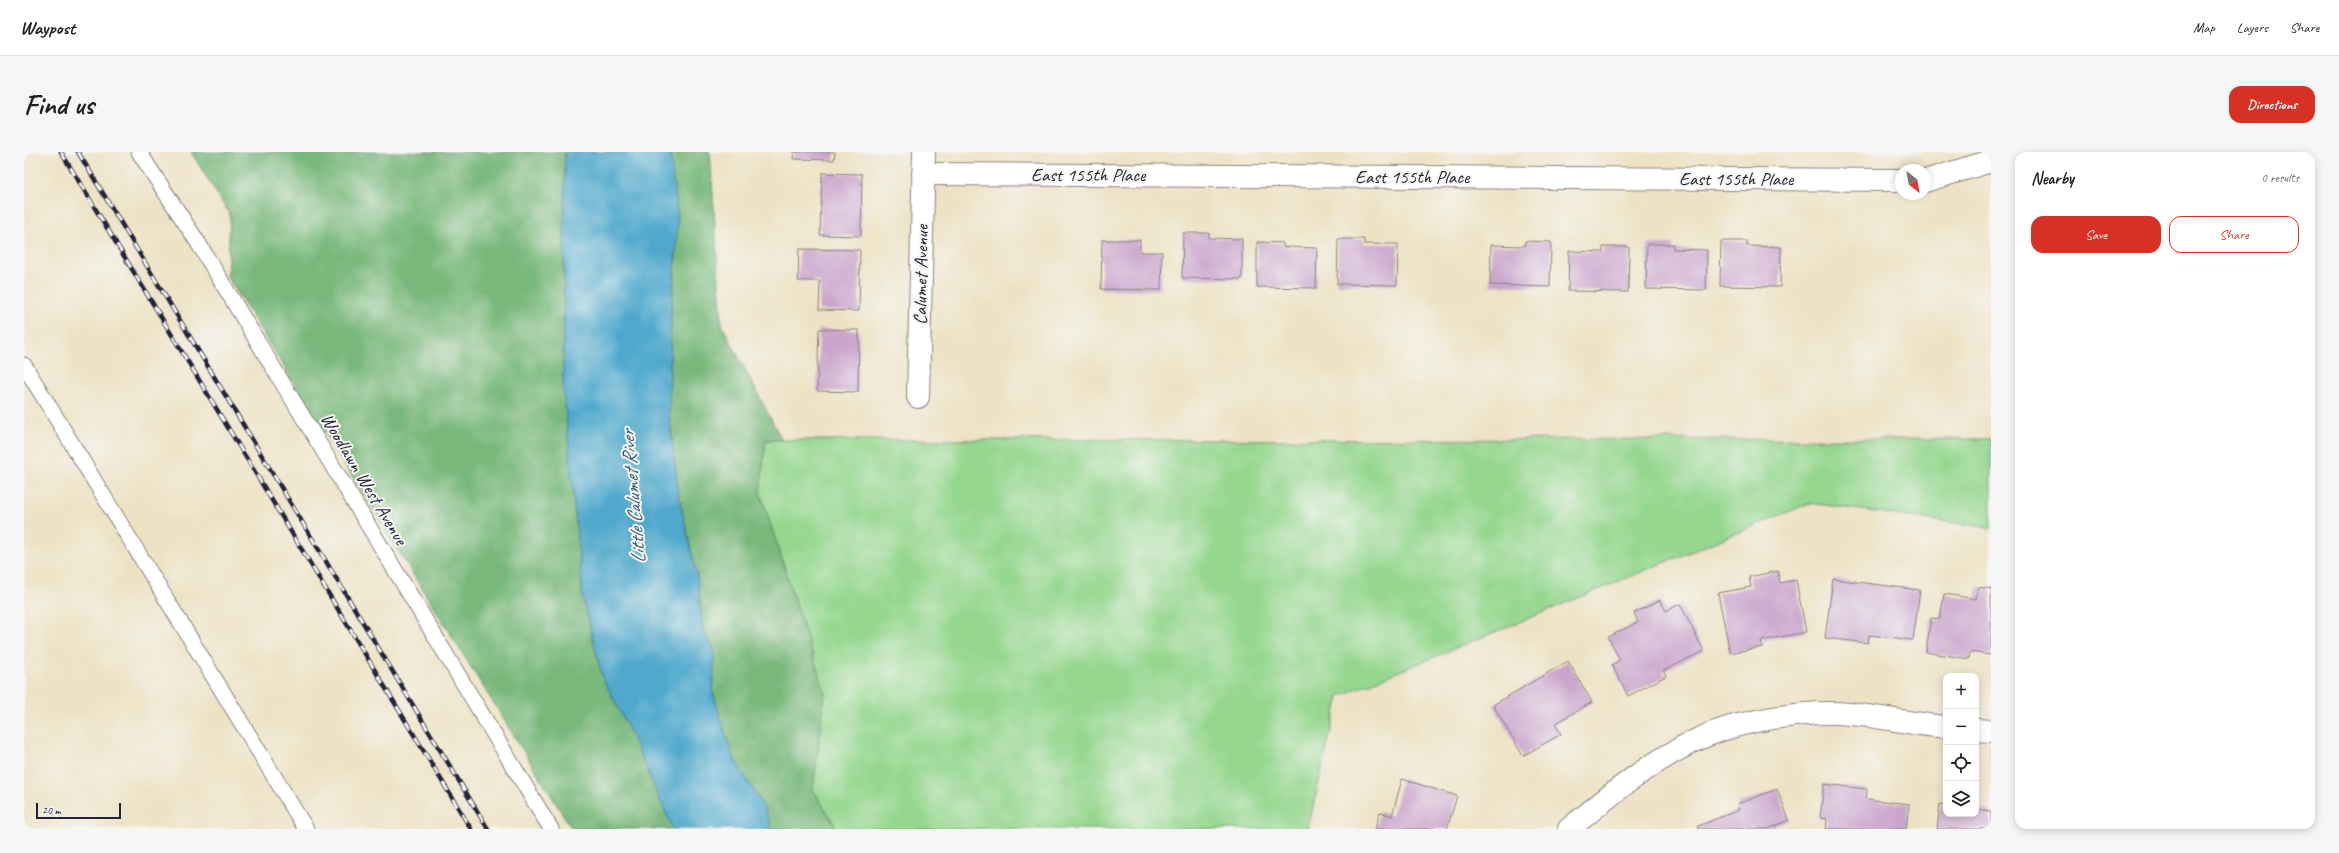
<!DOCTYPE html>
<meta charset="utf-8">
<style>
:root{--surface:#fff;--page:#f6f6f6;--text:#202124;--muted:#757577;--line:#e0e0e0;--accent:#d93025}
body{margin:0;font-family:Caveat,sans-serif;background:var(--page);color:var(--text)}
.controls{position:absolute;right:12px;bottom:12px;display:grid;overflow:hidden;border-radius:8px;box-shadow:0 2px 10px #0003}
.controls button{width:36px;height:36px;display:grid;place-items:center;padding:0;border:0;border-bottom:1px solid var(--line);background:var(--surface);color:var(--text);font:20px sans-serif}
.compass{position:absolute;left:1871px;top:12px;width:36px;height:36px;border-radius:50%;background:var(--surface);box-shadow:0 2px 10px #0003;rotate:149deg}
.scale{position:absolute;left:12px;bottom:10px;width:85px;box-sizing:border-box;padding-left:4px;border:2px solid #22223b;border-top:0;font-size:11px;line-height:14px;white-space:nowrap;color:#22223b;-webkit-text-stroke:3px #f6f6f2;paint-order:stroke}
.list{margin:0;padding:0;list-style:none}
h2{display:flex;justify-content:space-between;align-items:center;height:52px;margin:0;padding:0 16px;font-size:17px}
h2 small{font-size:13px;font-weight:400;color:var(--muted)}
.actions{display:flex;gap:8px;padding:12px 16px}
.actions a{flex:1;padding:9px 0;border:1px solid var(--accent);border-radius:12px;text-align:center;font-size:14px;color:var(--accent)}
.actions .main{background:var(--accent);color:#fff}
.icon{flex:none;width:22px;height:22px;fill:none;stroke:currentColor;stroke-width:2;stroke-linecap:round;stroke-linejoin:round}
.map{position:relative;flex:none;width:1967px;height:677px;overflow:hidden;border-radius:12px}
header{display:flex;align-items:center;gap:24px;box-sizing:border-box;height:56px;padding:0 20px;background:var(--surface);border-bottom:1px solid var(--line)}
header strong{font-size:19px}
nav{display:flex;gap:22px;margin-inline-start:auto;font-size:14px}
.intro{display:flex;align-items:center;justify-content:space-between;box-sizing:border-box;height:96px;padding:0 24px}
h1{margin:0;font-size:28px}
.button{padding:10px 18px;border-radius:12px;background:var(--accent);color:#fff;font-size:14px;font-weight:700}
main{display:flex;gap:24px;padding:0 24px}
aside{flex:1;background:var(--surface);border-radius:12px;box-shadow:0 2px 10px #0003}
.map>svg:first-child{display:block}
.green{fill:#95d78f;stroke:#5c7c65}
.forest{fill:#78b87a;stroke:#4d6d5a}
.water{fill:#4fa9cd;stroke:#386684}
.building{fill:#caa6cd}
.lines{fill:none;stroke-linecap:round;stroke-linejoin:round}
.service-casing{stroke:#888280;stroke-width:17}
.minor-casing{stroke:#888280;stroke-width:24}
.service{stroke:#fff;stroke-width:15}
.minor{stroke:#fff;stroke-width:22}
.rail-casing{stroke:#22223b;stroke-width:4.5}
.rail{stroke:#f6f6f2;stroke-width:3;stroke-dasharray:9;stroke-linecap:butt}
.labels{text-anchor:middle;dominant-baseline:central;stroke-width:4;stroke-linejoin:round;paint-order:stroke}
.street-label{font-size:19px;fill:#22223b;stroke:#f6f6f2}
.water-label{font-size:20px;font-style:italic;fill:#345875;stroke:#f6f6f2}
</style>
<header>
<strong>Waypost</strong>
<nav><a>Map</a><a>Layers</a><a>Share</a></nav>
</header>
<div class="intro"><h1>Find us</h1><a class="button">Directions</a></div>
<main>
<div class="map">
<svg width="1967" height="677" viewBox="0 0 1967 677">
<rect width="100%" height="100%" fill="#f6f6f2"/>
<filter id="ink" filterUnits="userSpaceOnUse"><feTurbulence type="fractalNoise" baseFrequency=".025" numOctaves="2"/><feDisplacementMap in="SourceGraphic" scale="8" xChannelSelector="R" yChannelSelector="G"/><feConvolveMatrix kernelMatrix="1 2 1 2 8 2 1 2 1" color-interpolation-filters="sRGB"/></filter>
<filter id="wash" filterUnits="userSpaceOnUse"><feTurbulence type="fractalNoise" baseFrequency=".012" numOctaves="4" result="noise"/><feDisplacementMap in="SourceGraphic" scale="16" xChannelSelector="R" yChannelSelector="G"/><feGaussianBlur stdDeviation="0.9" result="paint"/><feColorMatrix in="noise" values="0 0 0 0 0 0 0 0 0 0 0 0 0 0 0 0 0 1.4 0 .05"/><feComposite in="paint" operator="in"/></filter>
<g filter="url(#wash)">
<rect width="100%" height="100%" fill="#ede2c4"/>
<path class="green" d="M1967 287V376L1786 351 1315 544 1284 677H813L789 637 801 541 736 340 742 288Z"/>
<g class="forest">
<path d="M167 0H541L539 233 559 447 579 527 602 571 649 677H548L203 124 206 63Z"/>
<path d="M646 0H686L698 173 758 288H742L736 340 801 541 789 637 813 677H748L739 654 709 605 689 541 690 497 679 479 673 424 654 341 645 261 647 163 652 103Z"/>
</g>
<path class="water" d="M541 0H646L654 68 647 163 645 261 654 341 673 424 679 479 690 497 689 541 709 605 739 654 748 677H649L602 571 579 527 559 447 539 233Z"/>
<g id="blocks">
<g class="building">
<path d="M770 0H811L810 8 769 7Z"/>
<path d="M798 21 838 22 837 84 796 83Z"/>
<path d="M1159 81H1185V86L1218 87V127L1158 126Z"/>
<path d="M1314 87H1340V92H1374L1373 133 1313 132Z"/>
<path d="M1078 88H1116V100H1138L1137 138 1077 137Z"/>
<path d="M1501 89 1527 90 1526 135 1466 133 1467 93 1501 94Z"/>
<path d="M1697 89H1723V94L1757 95 1756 135 1696 134Z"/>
<path d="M1233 90 1259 91V95L1293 96 1292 136 1233 135Z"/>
<path d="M1623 92H1649V97L1683 98 1682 138 1622 137Z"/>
<path d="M1579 95H1605L1604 140 1544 139 1545 99 1579 100Z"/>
<path d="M775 97 836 98 835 159 795 158 796 129H774Z"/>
<path d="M795 177 835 178 834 240 793 239Z"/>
<path d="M1754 419 1756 431 1772 428 1782 480 1737 489 1738 495 1706 501 1694 441 1727 435 1725 425Z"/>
<path d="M1809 427 1896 438 1889 488 1845 483 1844 491 1801 486Z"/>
<path d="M1954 435 1967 437V503L1946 500 1945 507 1902 500 1907 466 1916 467 1920 442 1952 447Z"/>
<path d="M1636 448 1642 459 1656 452 1680 499 1639 519 1642 524 1604 544 1588 513 1596 508 1584 485 1614 470 1610 461Z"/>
<path d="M1544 509 1568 550 1531 572 1537 582 1499 604 1469 553Z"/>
<path d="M1378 627 1433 644 1423 677H1351L1356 660 1368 664Z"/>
<path d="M1800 632 1843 637 1842 647 1885 652 1882 677H1802L1803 667 1796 666Z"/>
<path d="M1753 637 1765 668 1744 677H1675L1674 674 1715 658 1713 652Z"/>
<path d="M1916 652 1922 653V662H1952V657L1967 659V677H1913Z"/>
</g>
</g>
</g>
<g filter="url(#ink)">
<use href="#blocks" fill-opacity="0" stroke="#888280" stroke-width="1"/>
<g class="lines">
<g class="service-casing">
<g id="service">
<path d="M115 0 173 89 527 677"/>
<path d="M0 213 282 677"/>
</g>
</g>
<g class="minor-casing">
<g id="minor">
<path d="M899 22 1877 28"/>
<path d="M1901 29 1967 9"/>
<path d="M894 245 900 0"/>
<path d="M1952 578 1967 579"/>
<path d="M1545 677C1586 643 1628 608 1677 586 1711 570 1773 560 1811 561 1848 562 1885 572 1922 575"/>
</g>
</g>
<use href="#service" class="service"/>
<use href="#minor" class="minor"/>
<g class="rail-casing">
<g id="rail">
<path d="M37 0 447 677"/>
<path d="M54 0 464 677"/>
</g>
</g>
<use href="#rail" class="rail"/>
</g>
</g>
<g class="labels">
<g class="street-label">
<text x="1064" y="23">East 155th Place</text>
<text x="1388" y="25">East 155th Place</text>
<text x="1712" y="27">East 155th Place</text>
<text transform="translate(897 123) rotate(-89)">Calumet Avenue</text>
<text transform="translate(340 327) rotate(59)">Woodlawn West Avenue</text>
</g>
<g class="water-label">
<text transform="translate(609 345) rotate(-95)">Little Calumet River</text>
</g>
</g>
</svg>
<div class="controls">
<button>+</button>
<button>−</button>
<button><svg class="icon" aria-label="locate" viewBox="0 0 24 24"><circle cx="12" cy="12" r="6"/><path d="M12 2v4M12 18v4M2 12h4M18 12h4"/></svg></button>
<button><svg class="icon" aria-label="layers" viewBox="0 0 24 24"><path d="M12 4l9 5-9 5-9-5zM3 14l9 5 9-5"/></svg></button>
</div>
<svg class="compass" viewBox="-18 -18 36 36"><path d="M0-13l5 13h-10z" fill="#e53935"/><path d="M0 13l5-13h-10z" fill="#757577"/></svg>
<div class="scale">20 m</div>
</div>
<aside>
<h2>Nearby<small>0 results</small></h2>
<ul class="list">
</ul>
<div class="actions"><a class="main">Save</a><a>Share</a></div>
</aside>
</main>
